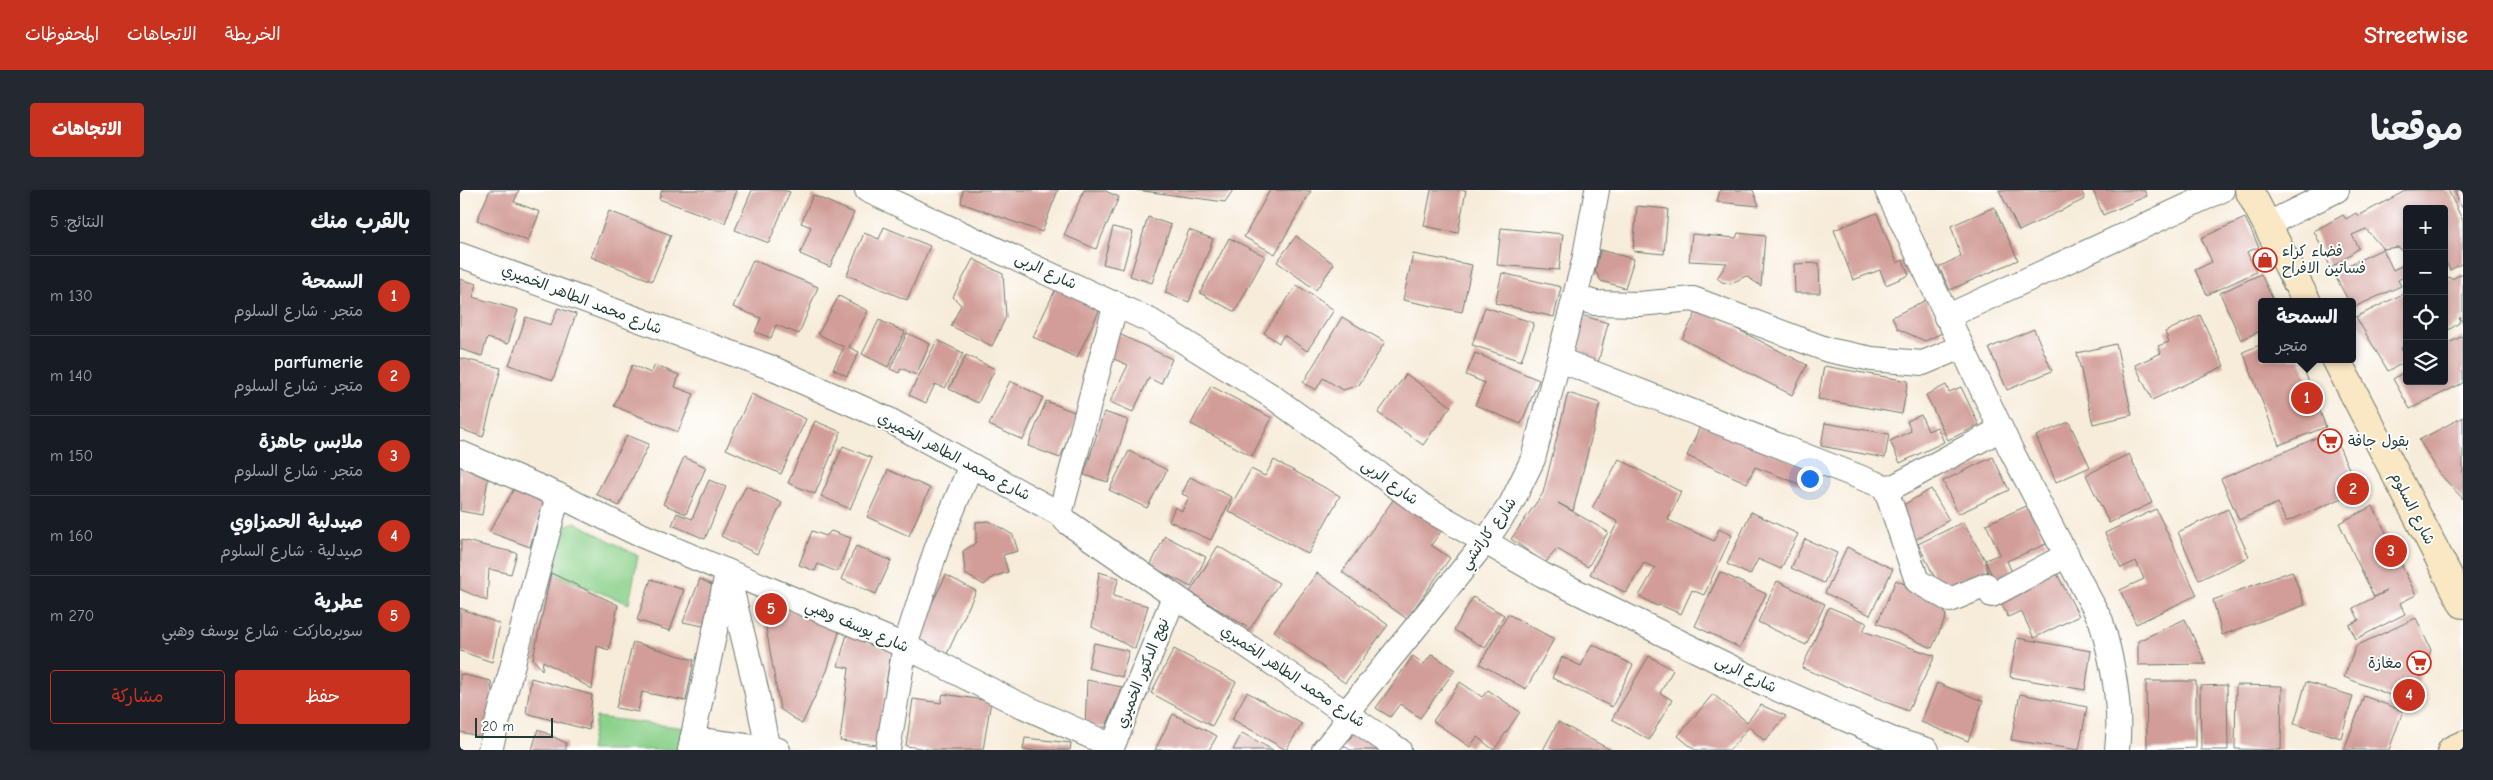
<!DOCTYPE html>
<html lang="ar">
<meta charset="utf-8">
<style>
:root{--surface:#171b24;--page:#242831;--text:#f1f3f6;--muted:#9ea1a6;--line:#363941;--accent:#c8321e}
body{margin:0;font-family:"Comic Neue","Playpen Sans Arabic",sans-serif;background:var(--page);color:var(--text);direction:rtl}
.controls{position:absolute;right:15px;top:15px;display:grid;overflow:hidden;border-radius:5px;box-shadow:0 2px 8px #0003}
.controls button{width:45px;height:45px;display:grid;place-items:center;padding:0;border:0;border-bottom:1px solid var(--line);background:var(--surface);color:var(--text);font:25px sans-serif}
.scale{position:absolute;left:15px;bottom:12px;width:78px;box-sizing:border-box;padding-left:5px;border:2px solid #1f3d34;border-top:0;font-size:14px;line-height:18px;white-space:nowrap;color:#1f3d34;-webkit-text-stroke:4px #fff;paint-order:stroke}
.you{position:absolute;left:1349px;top:288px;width:18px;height:18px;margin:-12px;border:4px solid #fff;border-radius:50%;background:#1a73e8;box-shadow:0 0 0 8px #1a73e833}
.badge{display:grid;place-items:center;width:32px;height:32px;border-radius:50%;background:var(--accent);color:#fff;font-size:16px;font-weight:700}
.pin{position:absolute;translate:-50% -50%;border:2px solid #fff;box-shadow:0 1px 5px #0006}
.popup{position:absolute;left:1798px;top:108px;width:98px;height:65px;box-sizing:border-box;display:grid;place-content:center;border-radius:5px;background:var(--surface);filter:drop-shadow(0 1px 4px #0005);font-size:16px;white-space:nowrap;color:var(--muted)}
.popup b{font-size:19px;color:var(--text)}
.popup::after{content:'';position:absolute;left:50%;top:100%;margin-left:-10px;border:10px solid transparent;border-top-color:var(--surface)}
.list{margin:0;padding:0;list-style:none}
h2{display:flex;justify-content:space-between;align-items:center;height:65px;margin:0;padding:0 20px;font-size:21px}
h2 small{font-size:16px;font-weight:400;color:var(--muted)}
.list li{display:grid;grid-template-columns:32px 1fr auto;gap:15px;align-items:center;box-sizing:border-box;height:80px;padding:0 20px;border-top:1px solid var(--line)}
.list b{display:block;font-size:19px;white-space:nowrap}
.list p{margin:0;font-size:16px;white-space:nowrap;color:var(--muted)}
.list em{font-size:16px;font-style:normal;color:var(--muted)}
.actions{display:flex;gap:10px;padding:15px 20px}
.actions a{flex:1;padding:11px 0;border:1px solid var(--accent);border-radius:5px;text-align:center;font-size:18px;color:var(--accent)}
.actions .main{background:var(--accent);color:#fff}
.icon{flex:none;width:28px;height:28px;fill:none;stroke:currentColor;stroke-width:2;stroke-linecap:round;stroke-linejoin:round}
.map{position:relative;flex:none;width:2003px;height:560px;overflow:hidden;direction:ltr;border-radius:5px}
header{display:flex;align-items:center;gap:30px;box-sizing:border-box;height:70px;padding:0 25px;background:var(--accent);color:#fff}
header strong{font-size:24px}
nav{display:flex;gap:28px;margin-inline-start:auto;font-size:18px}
.intro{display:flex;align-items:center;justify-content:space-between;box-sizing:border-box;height:120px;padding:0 30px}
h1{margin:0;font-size:35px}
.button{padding:12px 22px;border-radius:5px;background:var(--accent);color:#fff;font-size:18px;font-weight:700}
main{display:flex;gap:30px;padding:0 30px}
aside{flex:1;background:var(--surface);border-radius:5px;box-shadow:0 2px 8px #0003}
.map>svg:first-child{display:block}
.green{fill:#8cd18b;stroke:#568760}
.building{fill:#d29d98}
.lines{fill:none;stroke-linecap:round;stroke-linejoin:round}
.street-casing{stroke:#6b7a6e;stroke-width:26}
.secondary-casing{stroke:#6b7a6e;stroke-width:30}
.street{stroke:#fff;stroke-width:24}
.secondary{stroke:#fae7c3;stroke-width:28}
.labels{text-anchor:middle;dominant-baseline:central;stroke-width:4;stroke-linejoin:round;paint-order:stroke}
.poi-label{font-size:15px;fill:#1f3d34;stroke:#fff;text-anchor:start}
.street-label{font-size:15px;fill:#1f3d34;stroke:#fff}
</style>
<header>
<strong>Streetwise</strong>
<nav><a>الخريطة</a><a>الاتجاهات</a><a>المحفوظات</a></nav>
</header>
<div class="intro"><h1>موقعنا</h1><a class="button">الاتجاهات</a></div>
<main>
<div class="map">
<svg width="2003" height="560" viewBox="0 0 2003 560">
<rect width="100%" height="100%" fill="#fff"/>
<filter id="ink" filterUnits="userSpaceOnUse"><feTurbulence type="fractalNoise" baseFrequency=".02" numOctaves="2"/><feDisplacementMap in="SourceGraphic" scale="10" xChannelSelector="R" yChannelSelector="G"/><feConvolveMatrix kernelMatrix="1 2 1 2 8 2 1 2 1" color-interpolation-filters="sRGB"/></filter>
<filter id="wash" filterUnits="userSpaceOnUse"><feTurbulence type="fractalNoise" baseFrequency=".0096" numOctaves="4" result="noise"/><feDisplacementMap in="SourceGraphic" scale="20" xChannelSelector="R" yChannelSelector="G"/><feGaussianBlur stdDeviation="1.12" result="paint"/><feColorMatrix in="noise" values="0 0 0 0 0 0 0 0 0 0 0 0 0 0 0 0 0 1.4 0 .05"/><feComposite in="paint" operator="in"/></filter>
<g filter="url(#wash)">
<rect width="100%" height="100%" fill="#f7ecda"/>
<g class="green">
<path d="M115 332 178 366 169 414 91 383 102 337Z"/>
<path d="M136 527 226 538 223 560H130Z"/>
</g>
<g id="blocks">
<g class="building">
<path d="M30 0H59L54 12 80 22 68 51 17 30Z"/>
<path d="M202 0H277L265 33 199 9Z"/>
<path d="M292 0H324L330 2 309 53 275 40Z"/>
<path d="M503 0H598L582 42 501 13Z"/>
<path d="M624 0H643L659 7 636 59 604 45Z"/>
<path d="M676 0H773L765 12Z"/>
<path d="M810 0 851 1 815 64 784 47Z"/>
<path d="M971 0H1006L998 43 964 36Z"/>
<path d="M1260 0H1293L1299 16 1257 12Z"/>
<path d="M1539 0H1621L1625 9 1559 41Z"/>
<path d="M1633 0H1684L1687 6 1643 25Z"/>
<path d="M1947 0H1988L2003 31V73L1990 80 1984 68V19H1947V64L1938 57 1923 59 1906 39 1892 45 1899 58 1871 78 1854 41 1883 25 1886 29 1896 23 1898 26Z"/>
<path d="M1994 0H2003V19L2000 14Z"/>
<path d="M353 5 394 23 370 77 340 64 351 37 341 33Z"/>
<path d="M1177 16 1208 19 1204 64 1173 61Z"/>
<path d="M1534 17 1558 70 1490 100 1479 77 1501 66 1491 36Z"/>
<path d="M149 21 211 45 192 91 131 67Z"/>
<path d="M1417 23 1437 73 1443 70 1449 85 1426 95 1420 80 1393 90 1374 40Z"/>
<path d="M688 27 711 35 692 93 670 86Z"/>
<path d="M1785 28 1799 57 1787 62 1796 82 1747 105 1735 80 1752 72 1741 48Z"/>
<path d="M424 37 470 56 447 110 387 85 404 43 419 49Z"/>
<path d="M653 37 673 42 663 79 643 74Z"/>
<path d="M1041 38 1103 44 1099 80 1037 75Z"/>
<path d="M729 40 753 49 729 112 705 103Z"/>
<path d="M1278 43 1305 46 1301 96 1286 86 1270 94 1262 92 1257 88 1267 73 1229 71 1232 44 1276 48Z"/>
<path d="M836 46 874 74 856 100 817 72Z"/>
<path d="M769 48 805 66 775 122 740 103Z"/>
<path d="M1923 59 1933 80 1943 75 1947 85 1938 90 1941 96 1892 118V112H1889L1873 82Z"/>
<path d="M1140 60 1174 69 1165 98 1141 91 1135 81Z"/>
<path d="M953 64 1012 75 1002 122 943 110Z"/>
<path d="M513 69 543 84 546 127 532 156 491 136 501 115 493 107Z"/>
<path d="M293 70 358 97 339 144 316 135 311 148 295 142 301 128 273 117Z"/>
<path d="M1359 73 1360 103H1335L1334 74Z"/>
<path d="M1042 83 1101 97 1094 127 1035 113Z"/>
<path d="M2003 83V134L2000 127 1999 133 1984 143V85L1992 89Z"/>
<path d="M1801 84 1814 112H1802V140L1781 150 1760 103Z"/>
<path d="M0 89 17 94 13 107 58 120 48 154 27 148 22 166 0 159Z"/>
<path d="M837 95 874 120 847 161 824 145 819 153 804 143Z"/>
<path d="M596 98 640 119 617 168 573 147Z"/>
<path d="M1947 102V155L1941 158 1947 171 1928 181 1896 127Z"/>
<path d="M379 106 408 121 389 157 399 162 387 186 373 179 384 157 358 144Z"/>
<path d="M1466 110 1482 143 1465 151 1438 139 1432 127Z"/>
<path d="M1025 117 1074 133 1061 171 1012 155Z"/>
<path d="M98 118 116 124 93 190 49 175 66 127 91 135Z"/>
<path d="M1238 119 1347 175 1332 205 1222 149Z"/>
<path d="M1121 125 1148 133 1138 173 1111 166Z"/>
<path d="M1740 125 1764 176 1692 210 1675 175 1701 163 1698 156 1709 152 1705 142Z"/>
<path d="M882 127 925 152 899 195 883 200 863 188 856 200 843 193Z"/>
<path d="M419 130 445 142 428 177 402 164Z"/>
<path d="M1574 139 1592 181 1547 200 1529 158Z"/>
<path d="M447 143 470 154 456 185 441 178 439 183 430 179Z"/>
<path d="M657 143 712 169 701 194 689 188 673 222 650 212 668 175 647 166Z"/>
<path d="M2003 146V193L1950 219 1933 189 1947 180V191H1984V155Z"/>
<path d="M477 150 503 163 485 198 475 194 466 213 449 205Z"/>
<path d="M1656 154 1672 225 1633 234 1617 163Z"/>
<path d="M1802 154V169H1840L1866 237 1819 255 1783 162Z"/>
<path d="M1015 163 1079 190 1061 234 1015 215 1025 193 1006 185Z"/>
<path d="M506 165 535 179 518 213 489 199Z"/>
<path d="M0 168 41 178 23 247 0 239Z"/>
<path d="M172 175 191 183 195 175 219 185 215 197 234 204 218 242 154 216Z"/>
<path d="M1364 176 1448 191 1442 224 1358 209Z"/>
<path d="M946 184 991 216 963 255 918 223Z"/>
<path d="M550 191 583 207 563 250 529 235Z"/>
<path d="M1486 195 1489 202 1501 197 1519 235 1488 250 1466 205Z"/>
<path d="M751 196 812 228 792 266 731 234Z"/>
<path d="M1108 203 1140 213 1113 321 1098 313 1148 342 1128 377 1097 359 1085 373 1051 349 1083 303Z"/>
<path d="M291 204 346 229 321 284 266 259Z"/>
<path d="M586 211 619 224 600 268 568 256Z"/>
<path d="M644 222 668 230 648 292 624 285Z"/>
<path d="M1461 225 1468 241 1477 237 1484 252 1440 273 1430 251 1451 241 1447 231Z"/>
<path d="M2003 227V309L1980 284 1959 250Z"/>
<path d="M355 231 381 242 355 304 328 293Z"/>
<path d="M1609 232 1630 277 1596 292 1576 246Z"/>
<path d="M1365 233 1429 244 1425 268 1361 256Z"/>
<path d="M1241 234 1359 282 1352 299 1295 277 1287 293 1227 266Z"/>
<path d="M1872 241 1899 301 1826 332 1818 313 1779 330 1761 289Z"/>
<path d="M167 245 189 254 159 316 136 304Z"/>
<path d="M383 256 412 268 390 319 361 306Z"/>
<path d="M669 261 707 280 687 318 649 300Z"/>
<path d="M1669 264 1692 313 1649 333 1626 285Z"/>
<path d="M224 267 246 277 226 324 203 314Z"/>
<path d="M1533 267 1549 300 1498 324 1483 291Z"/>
<path d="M1159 269 1221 302 1208 330 1254 351 1259 339 1272 345 1244 405 1232 400 1221 424 1200 415 1197 416 1179 406 1195 378 1184 373 1166 403 1130 384 1158 332 1132 318Z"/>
<path d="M814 270 880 306 848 364 768 321 791 279 805 286Z"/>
<path d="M0 276 28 289 22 325 0 321Z"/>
<path d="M428 280 470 298 449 346 407 327Z"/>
<path d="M730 287 772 307 751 350 709 331 715 317 722 321 729 307 722 304Z"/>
<path d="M249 290 266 297 245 349 212 335 217 323 232 329Z"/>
<path d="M58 292 84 309 70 357 29 342Z"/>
<path d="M286 296 322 313 297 364 261 346Z"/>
<path d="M1471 299 1489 330 1455 350 1436 319Z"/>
<path d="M938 303 985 336 971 355 990 368 947 429 882 382Z"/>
<path d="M1569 315 1586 354 1547 371 1555 389 1537 397 1525 370 1540 364 1526 334Z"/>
<path d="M1913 316 1956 405 1940 413 1945 424 1896 449 1889 435 1899 430 1893 418 1927 401 1914 407 1879 333Z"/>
<path d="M1696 319 1737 405 1676 434 1660 400 1684 389 1676 371 1661 378 1645 343Z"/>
<path d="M1768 319 1789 367 1739 390 1718 342Z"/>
<path d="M1291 322 1338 344 1321 379 1298 369 1290 385 1267 374Z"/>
<path d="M529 331 553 345 558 361 543 365 548 382 533 387 524 395 505 384 503 361 516 353V332Z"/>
<path d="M1503 332 1525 370 1528 384 1481 400 1458 354Z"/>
<path d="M352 341 366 346 371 341 391 348 377 382 358 374 355 381 339 375Z"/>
<path d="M705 346 746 367 731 397 690 376Z"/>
<path d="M1345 349 1377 363 1364 393 1331 378Z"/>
<path d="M1 350 57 363 51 384 29 379 27 411 0 399Z"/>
<path d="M396 356 431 371 416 404 381 389Z"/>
<path d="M758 356 819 393 790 439 730 402Z"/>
<path d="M1387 357 1433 379 1410 425 1365 403Z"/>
<path d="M1594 378 1619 426 1574 448 1561 421 1548 427 1538 407Z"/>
<path d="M1832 381 1845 415 1762 445 1753 410Z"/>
<path d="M639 382 659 388 653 406 688 416 675 459 632 437Z"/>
<path d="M1260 382 1306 404 1280 458 1235 436Z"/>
<path d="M91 383 158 415 149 460 137 456 132 499 83 471 82 480 73 469Z"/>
<path d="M857 383 928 435 885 493 814 441Z"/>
<path d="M486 385 516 401 486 466 455 447Z"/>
<path d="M191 389 224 400 210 441 177 430Z"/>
<path d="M240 389 256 397 248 437 223 432Z"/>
<path d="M1436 390 1481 411 1486 427 1472 458 1417 433Z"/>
<path d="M1317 391 1365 414 1346 455 1298 432Z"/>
<path d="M1013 407 1044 425 1025 458 994 440Z"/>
<path d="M301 409 380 439 367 481 342 534 320 519Z"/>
<path d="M1369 417 1407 433 1403 441 1475 466 1448 521 1342 478Z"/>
<path d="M0 418 40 434 32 472 0 461Z"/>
<path d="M1048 424 1094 449 1066 499 1020 474Z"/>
<path d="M1956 428 1971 460 1950 513 1884 487 1896 456Z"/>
<path d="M1725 429 1746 474 1678 475V451Z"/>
<path d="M387 444 431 461 417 555 380 551 389 478 378 476Z"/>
<path d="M1557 448 1631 461 1625 500 1550 487Z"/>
<path d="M173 452 234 470 226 511 182 502 178 522 156 518Z"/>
<path d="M634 453 669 461 662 487 628 478Z"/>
<path d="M1132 454 1173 475 1152 517 1092 488 1102 467 1121 476Z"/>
<path d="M714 459 776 492 752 536 691 503Z"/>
<path d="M972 464 995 480 960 528 940 514 930 527 916 518 953 466 964 474Z"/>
<path d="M1189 466 1213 480 1200 503 1212 510 1189 550 1152 529Z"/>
<path d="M0 484 31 491 33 513 27 548 0 542Z"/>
<path d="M71 488 132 505 129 540 66 523Z"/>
<path d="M627 490 662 497 646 537 625 538Z"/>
<path d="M1686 491H1736V558L1687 560Z"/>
<path d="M1000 492 1022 507 1028 500 1060 522 1034 560 1017 547 1010 557 973 531Z"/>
<path d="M1846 492 1893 506 1881 548 1834 534Z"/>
<path d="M1477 493 1523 511 1508 551 1461 532Z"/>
<path d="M1767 495 1768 560H1741L1740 496Z"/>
<path d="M1776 495 1822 496 1821 560 1775 559Z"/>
<path d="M787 502 842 534 826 560 772 529Z"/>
<path d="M483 504 531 511 523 560H473L446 556 453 509 481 513Z"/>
<path d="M1253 504 1287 532 1301 515 1326 526 1305 551 1289 537 1270 560H1235L1218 546Z"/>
<path d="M1560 504 1627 517 1619 560 1551 550Z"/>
<path d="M1904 506 1943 521 1929 560H1884Z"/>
<path d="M713 524 757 546 749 560H695Z"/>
<path d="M1098 532 1151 560H1083Z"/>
<path d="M891 538 926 560H890L881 554Z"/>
<path d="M78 539 106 553V560H72Z"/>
<path d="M782 543 813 560H773Z"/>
<path d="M565 548 611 553 610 560H563Z"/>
</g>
</g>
</g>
<g filter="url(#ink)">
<use href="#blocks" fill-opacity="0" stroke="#6b7a6e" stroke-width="1"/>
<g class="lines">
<g class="street-casing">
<g id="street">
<path d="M407 0 691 131 810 205 966 318 1083 385 1299 491 1431 549 1467 560"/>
<path d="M1427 0 1552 262 1641 431C1653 472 1662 517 1657 560"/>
<path d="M1808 34 1877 0"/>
<path d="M0 65 307 176 429 230 600 324 607 332C717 409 829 483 939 560"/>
<path d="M1116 107 1135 113 1179 114 1233 109 1368 160 1412 169 1463 173 1501 157"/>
<path d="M1486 127 1762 0"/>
<path d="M1100 170 1425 297 1435 296 1541 239"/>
<path d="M0 263 98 305 176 343 445 456 554 512 652 556"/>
<path d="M1425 297 1457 391 1490 410 1526 395 1532 405 1607 365"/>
<path d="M600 324 656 113"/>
<path d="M267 381 296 499 308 560"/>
<path d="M232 549 318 560"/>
<path d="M30 560 98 305"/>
<path d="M230 560 266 388"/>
<path d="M428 560 445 456 477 357 511 275"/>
<path d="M651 560 714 407"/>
<path d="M864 560 882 538 886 523 1025 352 1051 314 1073 269 1124 71 1137 0"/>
</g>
</g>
<g class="secondary-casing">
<g id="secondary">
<path d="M1789 0 1847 112"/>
<path d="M1876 169 2003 414"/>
<path d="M1992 560 2003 555"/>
</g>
</g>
<use href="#street" class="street"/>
<use href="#secondary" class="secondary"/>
</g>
</g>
<defs>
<g id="shop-ring" transform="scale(1.25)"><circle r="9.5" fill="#fff" stroke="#c8321e" stroke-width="1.5"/><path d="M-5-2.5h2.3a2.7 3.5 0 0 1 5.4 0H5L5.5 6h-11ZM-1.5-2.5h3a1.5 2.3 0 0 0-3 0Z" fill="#c8321e"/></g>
<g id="supermarket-ring" transform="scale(1.25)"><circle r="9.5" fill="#fff" stroke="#c8321e" stroke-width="1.5"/><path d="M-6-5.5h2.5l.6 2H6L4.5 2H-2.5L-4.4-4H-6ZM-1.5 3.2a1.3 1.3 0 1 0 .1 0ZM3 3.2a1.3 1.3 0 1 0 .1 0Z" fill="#c8321e"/></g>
</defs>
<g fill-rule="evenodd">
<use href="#shop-ring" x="1805" y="70"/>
<use href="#supermarket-ring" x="1870" y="251"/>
<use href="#supermarket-ring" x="1959" y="473"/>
</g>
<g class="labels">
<g class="poi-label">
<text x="1822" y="61">فضاء كراء<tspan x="1822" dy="17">فساتين الافراح</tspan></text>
<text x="1888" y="251">بقول جافة</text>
<text x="1942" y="473" text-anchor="end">مغازة</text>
</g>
<g class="street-label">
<text transform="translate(586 81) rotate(25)">شارع الربى</text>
<text transform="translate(122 109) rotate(21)">شارع محمد الطاهر الخميري</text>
<text transform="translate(494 266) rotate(28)">شارع محمد الطاهر الخميري</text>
<text transform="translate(930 292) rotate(36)">شارع الربى</text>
<text transform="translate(1953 318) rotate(63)">شارع السلوم</text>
<text transform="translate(1028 343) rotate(-54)">شارع كاراتشي</text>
<text transform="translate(397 436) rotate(23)">شارع يوسف وهبي</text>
<text transform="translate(682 483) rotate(-68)">نهج الدكتور الخميري</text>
<text transform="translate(1286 484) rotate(26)">شارع الربى</text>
<text transform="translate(833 486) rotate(34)">شارع محمد الطاهر الخميري</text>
</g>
</g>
</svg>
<div class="controls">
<button>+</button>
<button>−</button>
<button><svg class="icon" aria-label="locate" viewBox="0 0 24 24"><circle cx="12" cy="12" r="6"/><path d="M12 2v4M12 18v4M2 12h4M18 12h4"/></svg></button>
<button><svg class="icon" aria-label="layers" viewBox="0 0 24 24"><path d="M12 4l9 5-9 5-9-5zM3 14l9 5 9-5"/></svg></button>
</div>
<div class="scale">20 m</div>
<div class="you"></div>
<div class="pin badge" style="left:1847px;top:208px">1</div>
<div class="popup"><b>السمحة</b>متجر</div>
<div class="pin badge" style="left:1893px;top:299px">2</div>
<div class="pin badge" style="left:1931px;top:361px">3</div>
<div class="pin badge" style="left:1949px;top:505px">4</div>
<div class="pin badge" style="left:311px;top:419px">5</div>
</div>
<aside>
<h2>بالقرب منك<small>النتائج: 5</small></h2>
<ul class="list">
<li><span class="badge">1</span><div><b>السمحة</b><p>متجر · شارع السلوم</p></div><em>130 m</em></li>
<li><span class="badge">2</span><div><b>parfumerie</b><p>متجر · شارع السلوم</p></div><em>140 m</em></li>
<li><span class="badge">3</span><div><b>ملابس جاهزة</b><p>متجر · شارع السلوم</p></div><em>150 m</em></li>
<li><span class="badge">4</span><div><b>صيدلية الحمزاوي</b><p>صيدلية · شارع السلوم</p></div><em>160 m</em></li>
<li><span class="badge">5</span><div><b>عطرية</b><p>سوبرماركت · شارع يوسف وهبي</p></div><em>270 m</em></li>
</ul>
<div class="actions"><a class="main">حفظ</a><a>مشاركة</a></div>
</aside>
</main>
